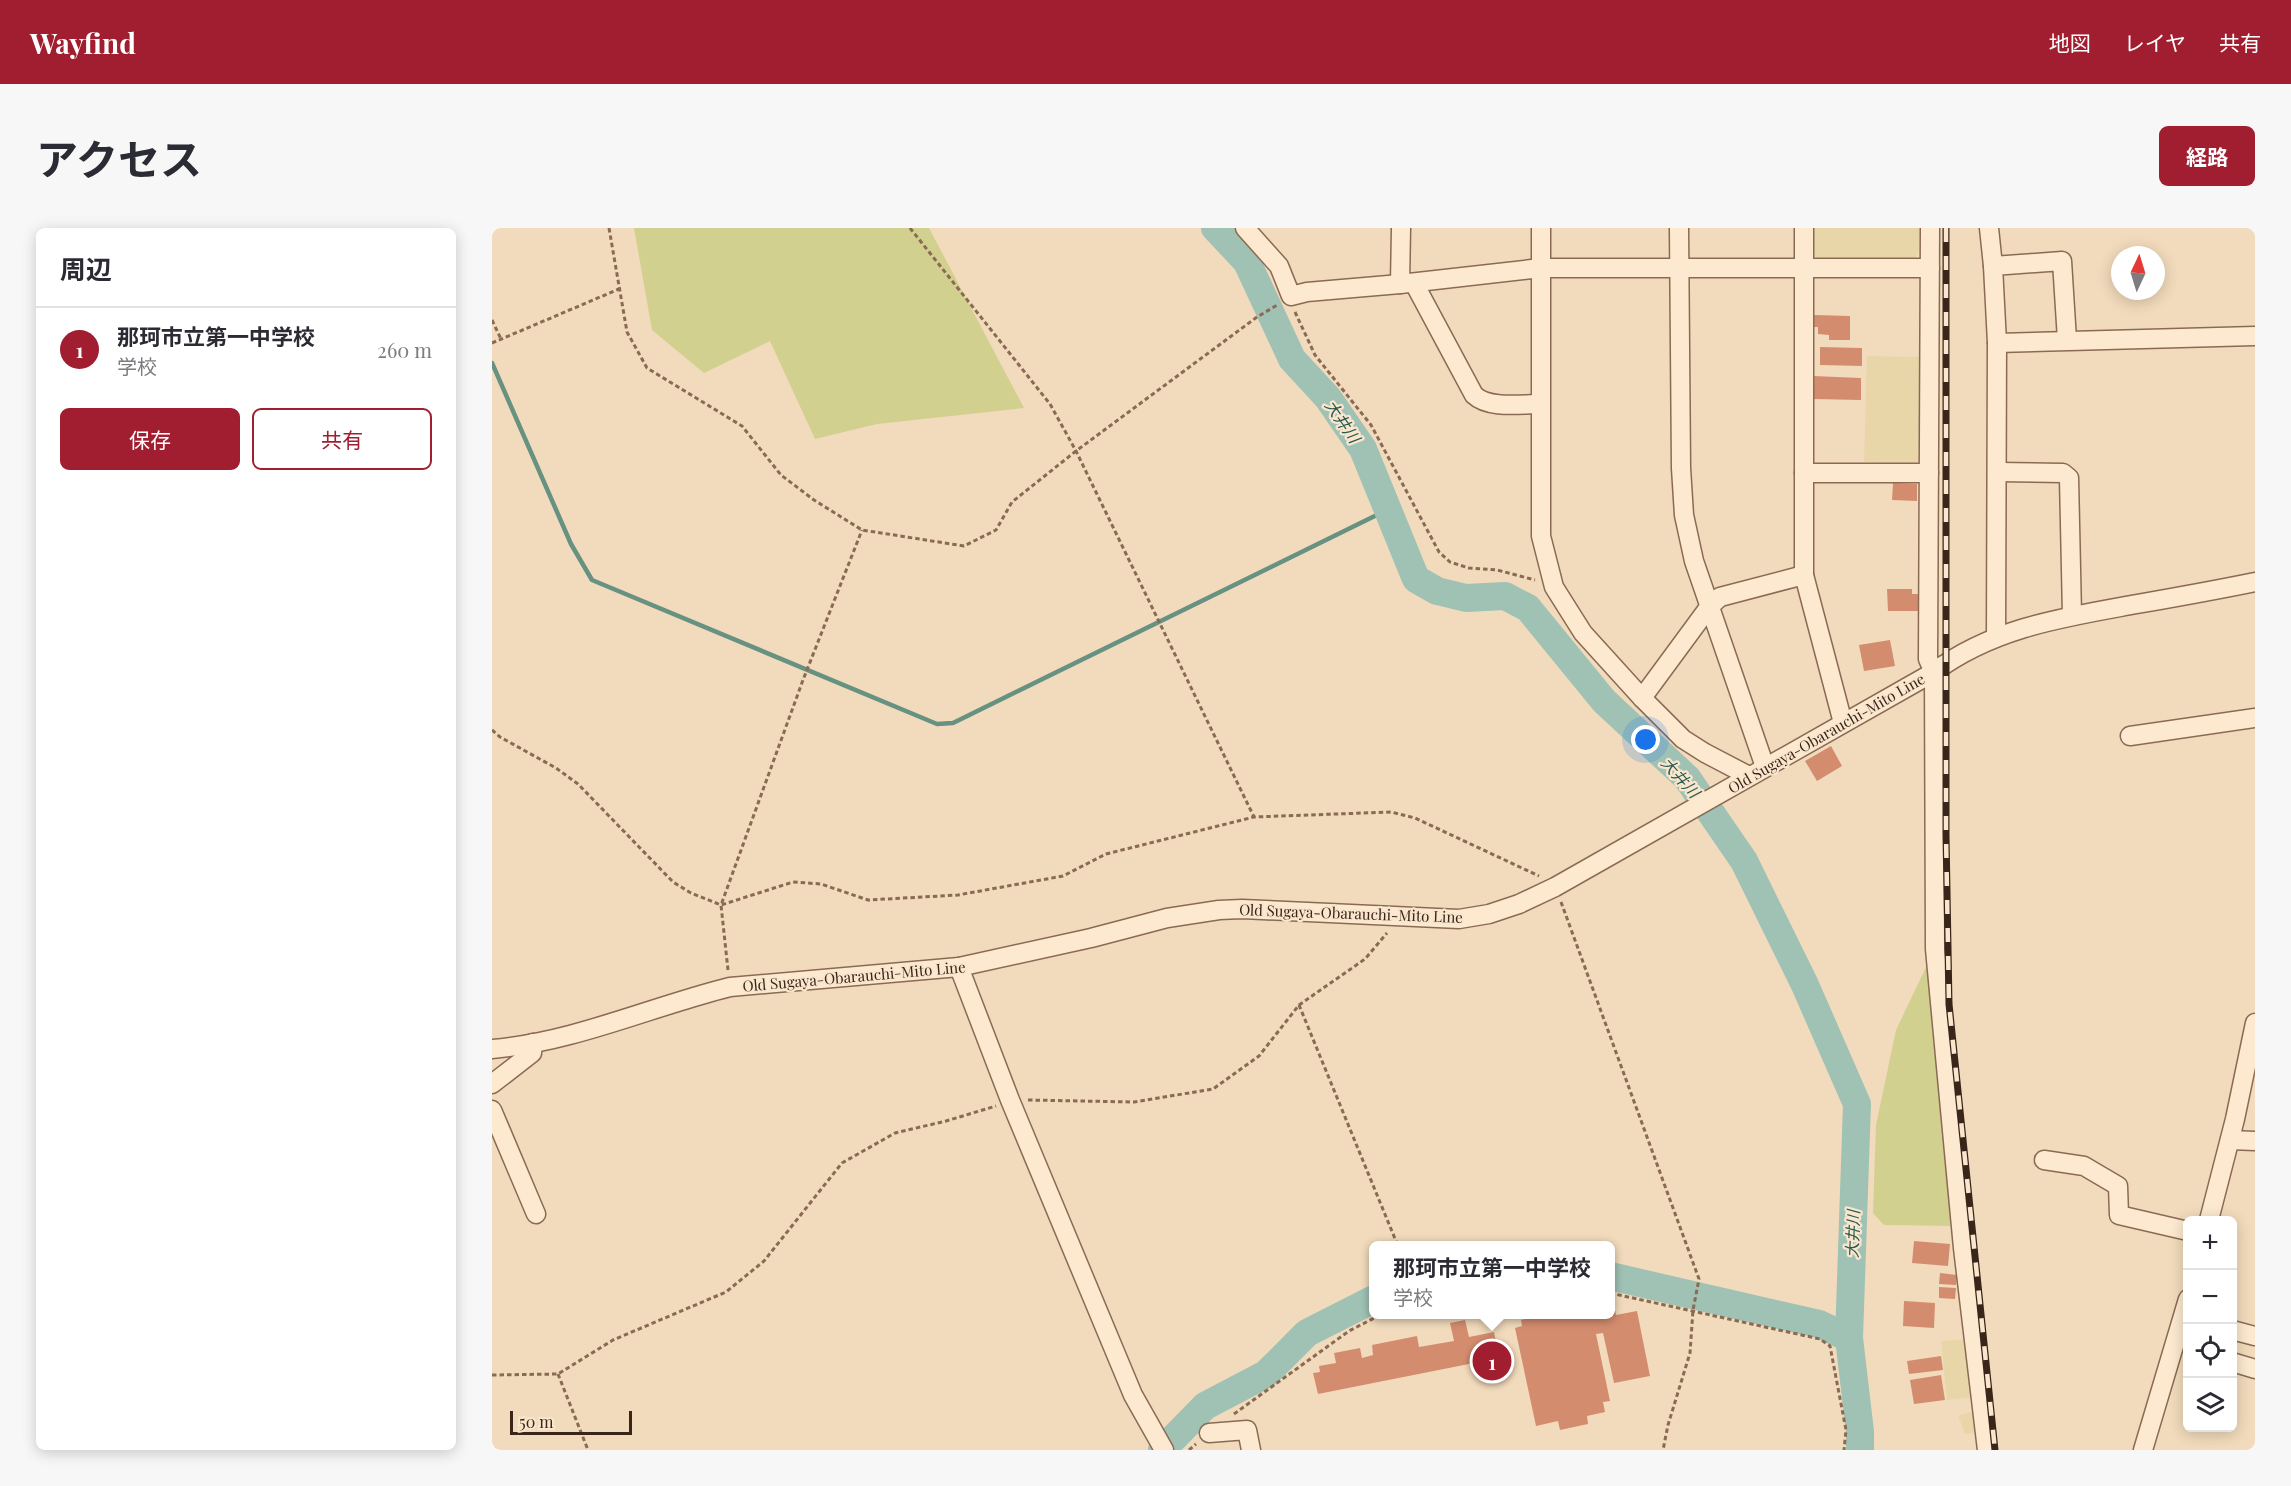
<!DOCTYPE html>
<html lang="ja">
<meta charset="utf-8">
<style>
:root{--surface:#fff;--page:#f7f7f7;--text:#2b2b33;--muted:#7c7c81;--line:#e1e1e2;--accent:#a01e2f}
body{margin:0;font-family:"Playfair Display","Noto Sans JP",serif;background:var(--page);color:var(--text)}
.controls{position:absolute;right:18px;bottom:18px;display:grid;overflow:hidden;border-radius:9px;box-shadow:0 3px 15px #0003}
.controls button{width:54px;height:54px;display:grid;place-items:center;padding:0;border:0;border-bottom:2px solid var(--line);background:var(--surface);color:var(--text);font:30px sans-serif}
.compass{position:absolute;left:1619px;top:18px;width:54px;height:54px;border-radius:50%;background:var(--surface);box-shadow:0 3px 15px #0003;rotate:4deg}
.scale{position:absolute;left:18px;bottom:15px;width:122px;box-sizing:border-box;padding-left:6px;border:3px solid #39251a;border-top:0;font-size:16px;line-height:21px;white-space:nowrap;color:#39251a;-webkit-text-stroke:4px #f9e6cc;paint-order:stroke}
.you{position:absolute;left:1154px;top:512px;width:21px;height:21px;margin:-15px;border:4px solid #fff;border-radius:50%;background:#1a73e8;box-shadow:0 0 0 9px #1a73e833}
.badge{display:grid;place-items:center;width:39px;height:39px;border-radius:50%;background:var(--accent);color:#fff;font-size:20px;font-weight:700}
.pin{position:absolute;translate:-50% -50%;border:3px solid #fff;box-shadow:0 2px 6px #0006}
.popup{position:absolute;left:877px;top:1013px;width:246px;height:78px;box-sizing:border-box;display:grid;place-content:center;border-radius:9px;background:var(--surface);filter:drop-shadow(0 2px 4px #0005);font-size:20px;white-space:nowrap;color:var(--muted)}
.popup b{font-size:22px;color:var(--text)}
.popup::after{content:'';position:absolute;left:50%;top:100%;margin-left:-12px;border:12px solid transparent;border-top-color:var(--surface)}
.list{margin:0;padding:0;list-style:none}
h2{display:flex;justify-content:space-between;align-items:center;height:78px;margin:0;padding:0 24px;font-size:26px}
h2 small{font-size:20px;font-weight:400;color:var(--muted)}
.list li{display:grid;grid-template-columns:39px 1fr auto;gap:18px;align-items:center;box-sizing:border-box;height:84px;padding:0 24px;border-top:2px solid var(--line)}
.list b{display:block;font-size:22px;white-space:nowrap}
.list p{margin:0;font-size:20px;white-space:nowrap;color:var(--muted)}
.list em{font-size:20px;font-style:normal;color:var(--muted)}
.actions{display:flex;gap:12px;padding:18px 24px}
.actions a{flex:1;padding:14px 0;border:2px solid var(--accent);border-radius:9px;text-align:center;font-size:21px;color:var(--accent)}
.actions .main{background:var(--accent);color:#fff}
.icon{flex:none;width:33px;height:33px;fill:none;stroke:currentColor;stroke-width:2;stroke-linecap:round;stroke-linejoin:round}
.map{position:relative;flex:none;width:1763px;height:1222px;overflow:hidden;border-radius:9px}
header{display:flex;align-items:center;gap:36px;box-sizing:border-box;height:84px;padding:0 30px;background:var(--accent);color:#fff}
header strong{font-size:28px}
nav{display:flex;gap:33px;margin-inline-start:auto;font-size:21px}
.intro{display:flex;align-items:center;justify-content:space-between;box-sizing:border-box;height:144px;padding:0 36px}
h1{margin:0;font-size:42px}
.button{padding:15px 27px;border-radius:9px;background:var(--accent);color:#fff;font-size:21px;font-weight:700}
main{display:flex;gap:36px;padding:0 36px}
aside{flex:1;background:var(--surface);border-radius:9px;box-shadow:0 3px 15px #0003}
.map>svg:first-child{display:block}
.farmland{fill:#e8d6a9}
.green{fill:#d1d08f}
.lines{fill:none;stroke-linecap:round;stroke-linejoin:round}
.stream{stroke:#679181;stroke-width:4.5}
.river{stroke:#a0c2b4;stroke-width:28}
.building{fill:#d48c6e}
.minor-casing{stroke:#8b6a54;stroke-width:21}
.path{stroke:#8b6a54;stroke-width:3;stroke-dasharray:4.5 3;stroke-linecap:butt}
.minor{stroke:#fce9d0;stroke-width:18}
.rail-casing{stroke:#39251a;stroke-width:7}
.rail{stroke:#f9e6cc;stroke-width:4.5;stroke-dasharray:14;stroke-linecap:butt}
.labels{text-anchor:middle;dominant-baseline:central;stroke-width:4.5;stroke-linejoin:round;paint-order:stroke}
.street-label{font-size:15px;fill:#39251a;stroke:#f9e6cc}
.water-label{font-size:16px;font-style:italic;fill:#285a51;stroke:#f9e6cc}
</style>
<header>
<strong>Wayfind</strong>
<nav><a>地図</a><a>レイヤ</a><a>共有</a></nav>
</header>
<div class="intro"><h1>アクセス</h1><a class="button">経路</a></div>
<main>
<aside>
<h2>周辺<small></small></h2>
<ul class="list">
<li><span class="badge">1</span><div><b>那珂市立第一中学校</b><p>学校</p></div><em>260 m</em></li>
</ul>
<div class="actions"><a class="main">保存</a><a>共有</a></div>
</aside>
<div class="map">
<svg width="1763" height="1222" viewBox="0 0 1763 1222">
<rect width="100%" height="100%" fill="#f2dbbc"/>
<g class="farmland">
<path d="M1318 0H1430L1431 17 1423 30H1325L1318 23Z"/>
<path d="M1375 128 1429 129 1431 228 1422 237 1372 234Z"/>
<path d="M1477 1111 1483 1169 1455 1172 1449 1113Z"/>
<path d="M1482 1183 1486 1204 1473 1206 1466 1188Z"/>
</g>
<g class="green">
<path d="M142 0H437L532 180 385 196 323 211 278 113 212 145 160 102Z"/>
<path d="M1437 733 1463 998 1392 997 1381 985 1384 897 1404 802Z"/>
</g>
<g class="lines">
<path class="stream" d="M0 135 79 316 100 352 445 496 461 495 895 282"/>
<g class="river">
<path d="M723 0 755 34 800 131 836 170 871 221 924 351 945 363 974 370 1013 368 1036 380 1112 473 1195 550 1252 633 1313 757 1365 876 1357 1110 1368 1204V1222"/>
<path d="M1118 1048 1327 1096 1357 1110"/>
<path d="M670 1222 713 1178 774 1146 815 1105 882 1071"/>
</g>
</g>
<g class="building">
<path d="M1322 87 1358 88V112H1337V107L1326 106V99H1322Z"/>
<path d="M1328 119 1370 120V138L1328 137Z"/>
<path d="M1321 148 1369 150V172L1321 171Z"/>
<path d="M1401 255 1425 256V273L1400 272Z"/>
<path d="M1395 361H1420V366H1429L1430 383H1396Z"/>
<path d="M1398 412 1403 438 1372 443 1367 417Z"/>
<path d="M1339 518 1350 538 1325 553 1313 533Z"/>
<path d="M1422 1013 1458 1016 1456 1038 1420 1035Z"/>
<path d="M1448 1045 1465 1047 1464 1057 1447 1056Z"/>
<path d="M1447 1059 1464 1060 1463 1071 1447 1070Z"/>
<path d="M1412 1073 1443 1075 1442 1100 1411 1098Z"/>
<path d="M1118 1077H1122L1124 1087 1145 1083 1158 1148 1122 1155 1111 1105 1104 1106 1118 1173 1111 1174 1113 1184 1095 1188 1096 1196 1068 1202 1066 1193 1044 1198 1023 1100 1030 1098 1029 1092 1055 1086H1099L1100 1090 1107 1086H1118Z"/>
<path d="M973 1092 977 1109 1002 1104 1007 1130 826 1166 821 1145 828 1144 827 1138 844 1135 842 1125 868 1120 870 1130 881 1127 880 1117 925 1108 927 1119 962 1113 958 1095Z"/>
<path d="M1449 1128 1451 1142 1417 1146 1415 1133Z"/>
<path d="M1449 1147 1453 1172 1422 1176 1418 1152Z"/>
</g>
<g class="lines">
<g class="minor-casing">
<g id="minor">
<path d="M753 0 787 38 799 68 815 64 908 56 1049 40H1438"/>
<path d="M1049 0V308L1062 359 1091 405 1150 470 1191 511 1213 525 1257 548"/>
<path d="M1187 0 1189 240 1192 287 1202 333 1273 539"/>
<path d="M1312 0V347L1351 495"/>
<path d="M1438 0 1436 431 1442 444 1443 721 1471 1020 1495 1222"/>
<path d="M1497 0 1501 38"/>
<path d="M922 55 982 167C997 181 1028 176 1047 176"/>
<path d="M908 56 909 0"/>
<path d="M1505 115 1763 108"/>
<path d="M1505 244 1571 245 1577 250 1580 387"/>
<path d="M1312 245H1437"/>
<path d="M1504 408 1505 115 1501 38 1570 33 1575 112"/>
<path d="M1150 470 1217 379 1228 369 1312 347"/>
<path d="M1638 508 1763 490"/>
<path d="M467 739 518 872 641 1167 672 1222"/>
<path d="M0 821C82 814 158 779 238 759L467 739 599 710 675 690 727 682 750 681 967 691 997 686 1027 676 1063 659 1442 444C1502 399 1574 389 1645 376 1685 369 1724 362 1763 354"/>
<path d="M0 856 40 825 41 815"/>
<path d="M0 882 44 986"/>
<path d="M1738 912 1763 913"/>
<path d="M1552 932 1592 938 1626 958 1627 987 1696 1003"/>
<path d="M1717 992 1743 891 1763 795"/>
<path d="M1740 1102 1763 1108"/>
<path d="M1740 1134 1763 1141"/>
<path d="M717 1205 755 1202 759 1222"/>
<path d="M1651 1222 1696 1071"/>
</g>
</g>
<g class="path">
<path d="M117 0 135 104 155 140 250 198 289 247 322 272 370 302 472 318 504 302 520 274 584 223 765 89 787 76"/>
<path d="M418 0 558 176 584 223 762 589"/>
<path d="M803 84 823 127 879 197 947 324 958 334 977 340 1005 342 1043 352"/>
<path d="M0 92 9 111"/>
<path d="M0 115 127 61"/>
<path d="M0 502 8 509 64 540 86 556 181 654 199 665 229 677 301 654 329 656 376 672 466 667 571 648 614 626 762 589 899 584 923 590 1047 648"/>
<path d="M1069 674 1207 1051 1201 1082 1198 1125 1176 1197 1171 1222"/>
<path d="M236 742 229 677 311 452 370 302"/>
<path d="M807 777 906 1018"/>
<path d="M536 872 642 874 721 861 767 828 807 777 873 731 895 705"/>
<path d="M1118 1065 1328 1111 1338 1118 1354 1202 1352 1222"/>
<path d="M66 1146 96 1222"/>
<path d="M0 1147 66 1146 121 1112 234 1064 272 1033 350 935 403 905 454 893 504 878"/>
<path d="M742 1186 857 1103 890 1086"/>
<path d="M697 1222 704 1216"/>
</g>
<use href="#minor" class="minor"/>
<g class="rail-casing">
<path id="rail" d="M1454 0V607L1457 776 1503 1222"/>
</g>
<use href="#rail" class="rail"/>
</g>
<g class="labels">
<g class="street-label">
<text transform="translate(1334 505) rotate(-30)">Old Sugaya-Obarauchi-Mito Line</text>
<text transform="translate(859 685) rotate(2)">Old Sugaya-Obarauchi-Mito Line</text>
<text transform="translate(362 748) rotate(-5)">Old Sugaya-Obarauchi-Mito Line</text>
</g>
<g class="water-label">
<text transform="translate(851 193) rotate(55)">大井川</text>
<text transform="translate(1189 549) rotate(48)">大井川</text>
<text transform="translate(1360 1006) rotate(-88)">大井川</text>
</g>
</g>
</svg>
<div class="controls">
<button>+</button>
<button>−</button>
<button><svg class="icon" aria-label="locate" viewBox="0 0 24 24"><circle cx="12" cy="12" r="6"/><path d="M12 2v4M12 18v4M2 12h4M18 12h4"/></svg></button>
<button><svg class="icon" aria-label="layers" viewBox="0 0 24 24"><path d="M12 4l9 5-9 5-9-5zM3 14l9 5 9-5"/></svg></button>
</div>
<svg class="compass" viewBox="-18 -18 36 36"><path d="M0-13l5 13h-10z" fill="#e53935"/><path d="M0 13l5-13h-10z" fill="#7c7c81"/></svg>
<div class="scale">50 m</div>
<div class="you"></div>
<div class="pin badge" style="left:1000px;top:1133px">1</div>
<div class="popup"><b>那珂市立第一中学校</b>学校</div>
</div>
</main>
